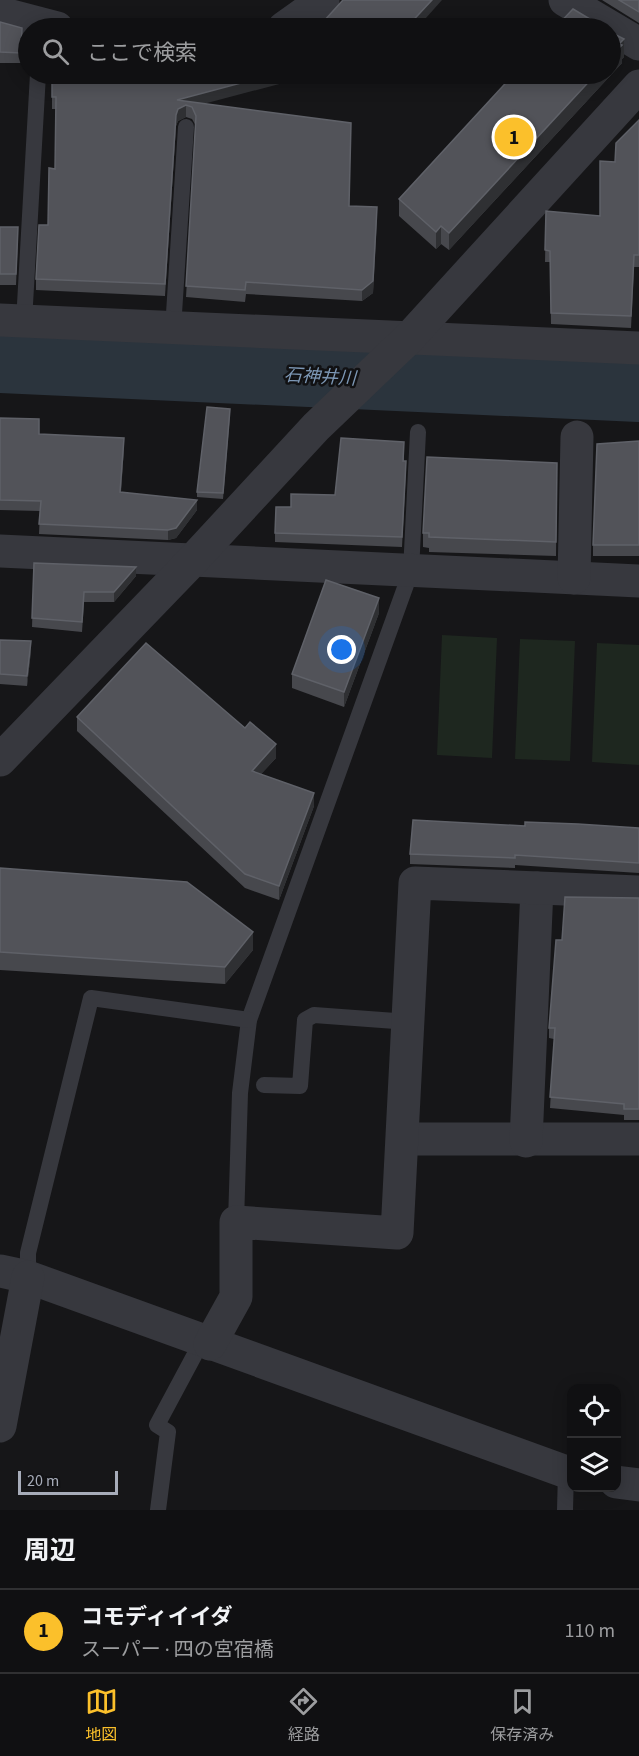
<!DOCTYPE html>
<html lang="ja">
<meta charset="utf-8">
<style>
:root{--surface:#101012;--page:#1e1e20;--text:#f1f3f6;--muted:#9c9d9f;--line:#303032;--accent:#fbc02b}
body{margin:0;font-family:"Source Sans 3","Noto Sans JP",sans-serif;background:var(--page);color:var(--text)}
.controls{position:absolute;right:18px;bottom:18px;display:grid;overflow:hidden;border-radius:12px;box-shadow:0 3px 15px #0003}
.controls button{width:54px;height:54px;display:grid;place-items:center;padding:0;border:0;border-bottom:2px solid var(--line);background:var(--surface);color:var(--text);font:30px sans-serif}
.scale{position:absolute;left:18px;bottom:15px;width:100px;box-sizing:border-box;padding-left:6px;border:3px solid #a7acb9;border-top:0;font-size:16px;line-height:21px;white-space:nowrap;color:#a7acb9;-webkit-text-stroke:4px #111113;paint-order:stroke}
.you{position:absolute;left:342px;top:650px;width:21px;height:21px;margin:-15px;border:4px solid #fff;border-radius:50%;background:#1a73e8;box-shadow:0 0 0 9px #1a73e833}
.badge{display:grid;place-items:center;width:39px;height:39px;border-radius:50%;background:var(--accent);color:#111;font-size:20px;font-weight:700}
.pin{position:absolute;translate:-50% -50%;border:3px solid #fff;box-shadow:0 2px 6px #0006}
.list{margin:0;padding:0;list-style:none}
h2{display:flex;justify-content:space-between;align-items:center;height:78px;margin:0;padding:0 24px;font-size:26px}
h2 small{font-size:20px;font-weight:400;color:var(--muted)}
.list li{display:grid;grid-template-columns:39px 1fr auto;gap:18px;align-items:center;box-sizing:border-box;height:84px;padding:0 24px;border-top:2px solid var(--line)}
.list b{display:block;font-size:22px;white-space:nowrap}
.list p{margin:0;font-size:20px;white-space:nowrap;color:var(--muted)}
.list em{font-size:20px;font-style:normal;color:var(--muted)}
.icon{flex:none;width:33px;height:33px;fill:none;stroke:currentColor;stroke-width:2;stroke-linecap:round;stroke-linejoin:round}
.map{position:relative;flex:none;width:639px;height:1510px;overflow:hidden}
.search{position:absolute;background:var(--surface);box-shadow:0 3px 15px #0003;left:18px;right:18px;top:18px;height:66px;display:flex;align-items:center;gap:15px;box-sizing:border-box;padding:0 21px;border-radius:33px;color:var(--muted);font-size:22px}
.sheet{height:162px;background:var(--surface)}
nav{display:flex;justify-content:space-around;align-items:center;box-sizing:border-box;height:84px;border-top:2px solid var(--line);background:var(--surface);font-size:16px;color:var(--muted)}
nav a{display:grid;justify-items:center;gap:3px}
nav .on{color:var(--accent)}
.map>svg:first-child{display:block}
.park{fill:#1e271f}
.lines{fill:none;stroke-linecap:round;stroke-linejoin:round}
.river{stroke:#2b343d;stroke-width:60}
.service{stroke:#37383e;stroke-width:16}
.minor{stroke:#37383e;stroke-width:33}
.tertiary{stroke:#37383e;stroke-width:33}
.wall{fill:#47484d}
.shaded-wall{fill:#2f3033}
.building{fill:#525359;stroke:#5f6168;stroke-width:1.5}
.labels{text-anchor:middle;dominant-baseline:central;stroke-width:5;stroke-linejoin:round;paint-order:stroke}
.water-label{font-size:18px;font-style:italic;fill:#7d98b6;stroke:#111113}
</style>
<div class="map">
<svg width="639" height="1510" viewBox="0 0 639 1510">
<rect width="100%" height="100%" fill="#161618"/>
<g class="park">
<path d="M442 635 497 638 492 758 437 755Z"/>
<path d="M520 639 575 641 570 761 515 759Z"/>
<path d="M597 643 639 645V765L592 762Z"/>
</g>
<g class="lines">
<path class="river" d="M0 363 639 392"/>
<g class="service">
<path d="M24 322 38 74"/>
<path d="M173 329 186 127"/>
<path d="M264 1085 300 1086 305 1020 314 1015 409 1022"/>
<path d="M236 1222 240 1093 249 1020 411 571 418 432"/>
<path d="M28 1277V1253L91 998 249 1020"/>
<path d="M158 1510 168 1432 157 1425 202 1341"/>
<path d="M565 1510 566 1472"/>
</g>
<g class="minor">
<path d="M565 0 639 44"/>
<path d="M0 13 57 28"/>
<path d="M284 28 323 0"/>
<path d="M0 320 639 348"/>
<path d="M0 551 639 581"/>
<path d="M574 578 577 437"/>
<path d="M404 1139H639"/>
<path d="M526 1141 537 888"/>
<path d="M0 1271 28 1277 572 1474"/>
<path d="M210 1344 236 1297V1222L397 1233 415 883 639 892"/>
<path d="M0 1426 28 1277"/>
<path d="M616 1482 639 1485"/>
</g>
<path class="tertiary" d="M0 760 192 561 316 427 410 337 639 86"/>
</g>
<g class="wall">
<path d="M602 0H639V23Z"/>
<path d="M0 22 22 38 21 63H0Z"/>
<path d="M610 32 624 57 622 59V63L449 250 441 244 436 249 399 216V199Z"/>
<path d="M52 74 206 104 349 206 377 218 373 293 362 301 246 294 245 302 186 297 196 126 192 119 186 117 178 121 176 126 165 296 36 290V279L48 225 55 169 56 109H52Z"/>
<path d="M639 120V267H634L631 328 551 324 550 262H545L546 211 600 216 615 162Z"/>
<path d="M0 227 18 237 16 285H0Z"/>
<path d="M230 415 223 499 197 497V492Z"/>
<path d="M0 418 39 434 124 448 121 492 197 510 176 538 168 540 39 534 40 511 0 510Z"/>
<path d="M639 441V556H593V545Z"/>
<path d="M404 452V461L406 470 402 547 275 542V533L291 507 335 495Z"/>
<path d="M557 463 556 556 429 552V548L423 547V533Z"/>
<path d="M34 563 136 576 114 602H84L82 632 32 627Z"/>
<path d="M379 613 344 707 292 688V674Z"/>
<path d="M0 640 31 651 27 686 0 684Z"/>
<path d="M77 717 276 758 261 774 314 806 279 900 245 888 77 731Z"/>
<path d="M525 826 639 828V873L515 865V868L410 864V854Z"/>
<path d="M0 868 253 950 225 984 0 970Z"/>
<path d="M639 898V1120H624V1115L550 1108 554 1039 549 1038V1028L562 940Z"/>
</g>
<g class="shaded-wall">
<path d="M432 0H442L417 28H406Z"/>
<path d="M624 39V57L622 59V63L449 250V233L596 74H610V57L619 44Z"/>
<path d="M275 74H317L192 107 186 105V117L178 121 176 126 165 296 177 100Z"/>
<path d="M377 207 373 293 362 301V290Z"/>
<path d="M441 226V244L436 249V232Z"/>
<path d="M124 438V448L120 502V492Z"/>
<path d="M197 500V510L176 538 168 540V530Z"/>
<path d="M136 567V576L114 602V592Z"/>
<path d="M379 598V613L344 707V692Z"/>
<path d="M31 641V651L27 686V676Z"/>
<path d="M276 744V758L252 784V771Z"/>
<path d="M314 793V806L279 900V886Z"/>
<path d="M253 932V950L225 984V967Z"/>
</g>
<g class="building">
<path d="M343 0H432L406 28H304L323 22Z"/>
<path d="M619 0H639V12Z"/>
<path d="M573 9 605 28H555Z"/>
<path d="M0 22 22 28 21 53 0 52Z"/>
<path d="M610 32 624 39 619 44 622 45 610 57Z"/>
<path d="M52 74H275L177 100 351 123 349 206 377 207 373 281 362 290 246 282 245 290 186 286 196 116 192 107 186 105 178 109 176 115 165 284 36 279 39 225H48L49 168 55 169 56 97H52Z"/>
<path d="M514 74H596L449 233 441 226 436 232 399 199Z"/>
<path d="M639 120V255H634L631 316 551 313 550 251 545 250 546 211 600 216V161L615 162 616 143Z"/>
<path d="M0 227H18L16 274H0Z"/>
<path d="M207 407 230 409 223 493 197 492Z"/>
<path d="M0 418 39 419V434L124 438 120 492 197 500 176 528 168 530 39 524 41 501 0 500Z"/>
<path d="M341 438 404 442 403 461H406L402 537 275 533 276 507H291V494L335 495Z"/>
<path d="M639 441V545H593L597 444Z"/>
<path d="M427 457 557 463 556 542 429 537V533H423Z"/>
<path d="M34 563 136 567 114 592H84L82 622 32 618Z"/>
<path d="M326 580 379 598 344 692 292 674Z"/>
<path d="M0 640 31 641 27 676 0 674Z"/>
<path d="M146 643 245 728 250 722 276 744 252 771 314 793 279 886 245 874 77 717Z"/>
<path d="M413 820 525 826V822L578 824 639 828V863L515 855V858L410 854Z"/>
<path d="M0 868 187 882 253 932 225 967 0 952Z"/>
<path d="M565 897 639 898V1109H624V1104L550 1097 555 1028H549L556 940H562Z"/>
</g>
<g class="labels">
<g class="water-label">
<text transform="translate(320 377) rotate(3)">石神井川</text>
</g>
</g>
</svg>
<div class="controls">
<button><svg class="icon" aria-label="locate" viewBox="0 0 24 24"><circle cx="12" cy="12" r="6"/><path d="M12 2v4M12 18v4M2 12h4M18 12h4"/></svg></button>
<button><svg class="icon" aria-label="layers" viewBox="0 0 24 24"><path d="M12 4l9 5-9 5-9-5zM3 14l9 5 9-5"/></svg></button>
</div>
<div class="scale">20 m</div>
<div class="you"></div>
<div class="pin badge" style="left:514px;top:137px">1</div>
<div class="search"><svg class="icon" aria-label="search" viewBox="0 0 24 24"><circle cx="10" cy="10" r="6"/><path d="M15 15l6 6"/></svg>ここで検索</div>
</div>
<section class="sheet">
<h2>周辺<small></small></h2>
<ul class="list">
<li><span class="badge">1</span><div><b>コモディイイダ</b><p>スーパー · 四の宮宿橋</p></div><em>110 m</em></li>
</ul>
</section>
<nav>
<a class="on"><svg class="icon" aria-label="map" viewBox="0 0 24 24"><path d="M3 6l6-2 6 2 6-2v14l-6 2-6-2-6 2zM9 4v14M15 6v14"/></svg>地図</a>
<a><svg class="icon" aria-label="directions" viewBox="0 0 24 24"><path d="M12 3l9 9-9 9-9-9zM9 14v-3h6M13 9l2 2-2 2"/></svg>経路</a>
<a><svg class="icon" aria-label="saved" viewBox="0 0 24 24"><path d="M7 4h10v16l-5-4-5 4z"/></svg>保存済み</a>
</nav>
